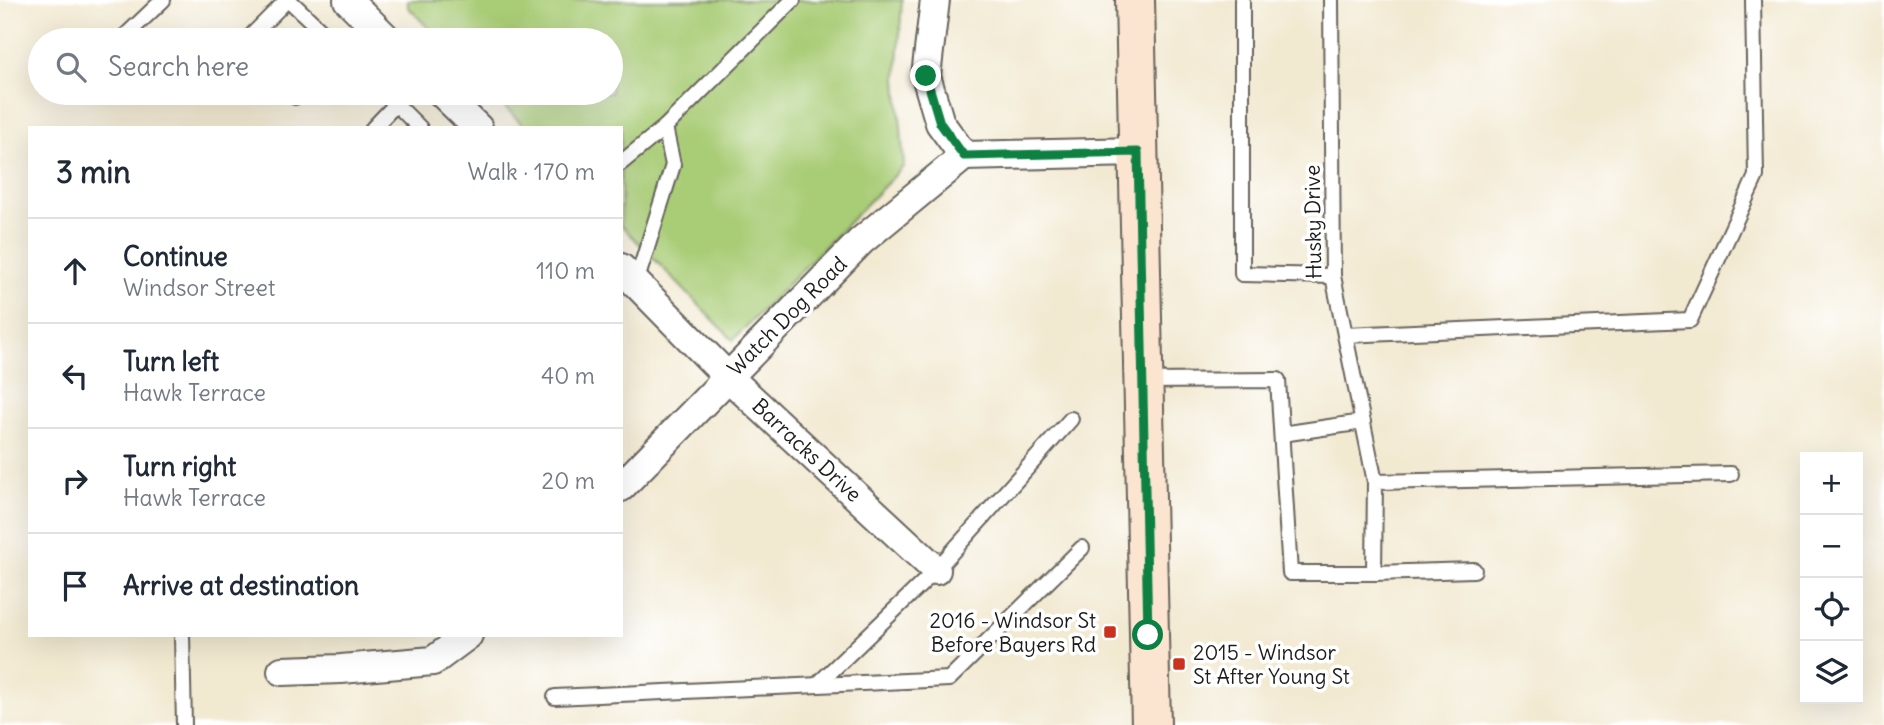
<!DOCTYPE html>
<meta charset="utf-8">
<style>
:root{--surface:#fff;--page:#f6f6f7;--text:#1f2937;--muted:#747a83;--line:#e0e1e3}
body{margin:0;font-family:Delius,sans-serif;background:var(--page);color:var(--text)}
.controls{position:absolute;right:21px;bottom:21px;display:grid;overflow:hidden;border-radius:0px;box-shadow:0 7px 28px #0002}
.controls button{width:63px;height:63px;display:grid;place-items:center;padding:0;border:0;border-bottom:2px solid var(--line);background:var(--surface);color:var(--text);font:35px sans-serif}
.stop{position:absolute;width:21px;height:21px;margin:-16px;border:5px solid #0b8043;border-radius:50%;background:#fff}
.stop.end{background:#0b8043;border-color:#fff;box-shadow:0 2px 7px #0008}
.list{margin:0;padding:0;list-style:none}
h2{display:flex;justify-content:space-between;align-items:center;height:91px;margin:0;padding:0 28px;font-size:30px}
h2 small{font-size:23px;font-weight:400;color:var(--muted)}
.list li{display:grid;grid-template-columns:46px 1fr auto;gap:21px;align-items:center;box-sizing:border-box;height:105px;padding:0 28px;border-top:2px solid var(--line)}
.list b{display:block;font-size:26px;white-space:nowrap}
.list p{margin:0;font-size:23px;white-space:nowrap;color:var(--muted)}
.list em{font-size:23px;font-style:normal;color:var(--muted)}
.icon{flex:none;width:38px;height:38px;fill:none;stroke:currentColor;stroke-width:2;stroke-linecap:round;stroke-linejoin:round}
.map{position:relative;flex:none;width:1884px;height:725px;overflow:hidden}
.search{position:absolute;background:var(--surface);box-shadow:0 7px 28px #0002;left:28px;top:28px;width:595px;height:77px;display:flex;align-items:center;gap:18px;box-sizing:border-box;padding:0 24px;border-radius:38px;color:var(--muted);font-size:26px}
.panel{position:absolute;background:var(--surface);box-shadow:0 7px 28px #0002;left:28px;top:126px;width:595px;height:511px;border-radius:0px}
.map>svg:first-child{display:block}
.green{fill:#a9cc76;stroke:#627449;stroke-width:2}
.lines{fill:none;stroke-linecap:round;stroke-linejoin:round}
.lane-casing{stroke:#67645b;stroke-width:18}
.street-casing{stroke:#67645b;stroke-width:32}
.secondary-casing{stroke:#67645b;stroke-width:42}
.lane{stroke:#fff;stroke-width:14}
.street{stroke:#fff;stroke-width:28}
.secondary{stroke:#fce5d0;stroke-width:38}
.route{stroke:#0b8043;stroke-width:9}
.poi-dot{fill:#c8321e;stroke:#fff;stroke-width:2.5}
.labels{text-anchor:middle;dominant-baseline:central;stroke-width:7;stroke-linejoin:round;paint-order:stroke}
.street-label{font-size:21px;fill:#1c1c1c;stroke:#fff}
.poi-label{font-size:21px;fill:#1c1c1c;stroke:#fff;text-anchor:end}
</style>
<div class="map">
<svg width="1884" height="725" viewBox="0 0 1884 725">
<rect width="100%" height="100%" fill="#fff"/>
<filter id="ink" filterUnits="userSpaceOnUse"><feTurbulence type="fractalNoise" baseFrequency=".0143" numOctaves="2"/><feDisplacementMap in="SourceGraphic" scale="14" xChannelSelector="R" yChannelSelector="G"/><feConvolveMatrix kernelMatrix="1 2 1 2 8 2 1 2 1" color-interpolation-filters="sRGB"/></filter>
<filter id="wash" filterUnits="userSpaceOnUse"><feTurbulence type="fractalNoise" baseFrequency=".00686" numOctaves="4" result="noise"/><feDisplacementMap in="SourceGraphic" scale="28" xChannelSelector="R" yChannelSelector="G"/><feGaussianBlur stdDeviation="1.57" result="paint"/><feColorMatrix in="noise" values="0 0 0 0 0 0 0 0 0 0 0 0 0 0 0 0 0 1.4 0 .05"/><feComposite in="paint" operator="in"/></filter>
<g filter="url(#wash)">
<rect width="100%" height="100%" fill="#f2e9d1"/>
<path class="green" d="M408 0H902L897 79 904 166 733 340 621 225V128H526L491 93H611V40H440L408 7Z"/>
</g>
<g filter="url(#ink)">
<g class="lines">
<g class="lane-casing">
<g id="lane">
<path d="M289 0 331 40"/>
<path d="M1242 0V274L1333 276"/>
<path d="M1331 0 1333 276 1375 482"/>
<path d="M121 40 163 0"/>
<path d="M247 40 287 0"/>
<path d="M348 40 368 20"/>
<path d="M385 93 420 128"/>
<path d="M295 97 299 93"/>
<path d="M373 128 396 104"/>
<path d="M621 163 665 127 793 0"/>
<path d="M636 283 673 165 665 127"/>
<path d="M1345 335 1690 320 1756 176 1753 0"/>
<path d="M1144 381 1278 380 1290 573H1374"/>
<path d="M1282 434 1363 422"/>
<path d="M1474 570 1374 573 1375 482 1731 474"/>
<path d="M182 635 184 725"/>
<path d="M817 685 936 570 1071 419"/>
<path d="M555 697 949 679 1082 548"/>
</g>
</g>
<g class="street-casing">
<g id="street">
<path d="M348 0 388 40"/>
<path d="M935 0 926 76 940 123 964 156 1138 152"/>
<path d="M442 93 478 128"/>
<path d="M621 268 727 376 936 570"/>
<path d="M621 487 861 241 964 156"/>
<path d="M282 671 341 669 433 661 468 635"/>
</g>
</g>
<g class="secondary-casing">
<path id="secondary" d="M1135 0 1151 725"/>
</g>
<use href="#lane" class="lane"/>
<use href="#street" class="street"/>
<use href="#secondary" class="secondary"/>
</g>
</g>
<g class="lines" filter="url(#ink)">
<path class="route" d="M926 76 940 123 964 156 1138 152 1148 635"/>
</g>
<g class="poi-dot">
<rect x="1103" y="625" width="14" height="14" rx="3.5"/>
<rect x="1172" y="657" width="14" height="14" rx="3.5"/>
</g>
<g class="labels">
<g class="street-label">
<text transform="translate(1313 222) rotate(-91)">Husky Drive</text>
<text transform="translate(787 316) rotate(-45)">Watch Dog Road</text>
<text transform="translate(807 450) rotate(43)">Barracks Drive</text>
</g>
<g class="poi-label">
<text x="1096" y="620">2016 - Windsor St<tspan x="1096" dy="24">Before Bayers Rd</tspan></text>
<text x="1193" y="652" text-anchor="start">2015 - Windsor<tspan x="1193" dy="24">St After Young St</tspan></text>
</g>
</g>
</svg>
<div class="controls">
<button>+</button>
<button>−</button>
<button><svg class="icon" aria-label="locate" viewBox="0 0 24 24"><circle cx="12" cy="12" r="6"/><path d="M12 2v4M12 18v4M2 12h4M18 12h4"/></svg></button>
<button><svg class="icon" aria-label="layers" viewBox="0 0 24 24"><path d="M12 4l9 5-9 5-9-5zM3 14l9 5 9-5"/></svg></button>
</div>
<div class="stop" style="left:1148px;top:635px"></div>
<div class="stop end" style="left:926px;top:76px"></div>
<div class="search"><svg class="icon" aria-label="search" viewBox="0 0 24 24"><circle cx="10" cy="10" r="6"/><path d="M15 15l6 6"/></svg>Search here</div>
<section class="panel">
<h2>3 min<small>Walk · 170 m</small></h2>
<ul class="list">
<li><svg class="icon" aria-label="ahead" viewBox="0 0 24 24"><path d="M12 20V5M6 11l6-6 6 6"/></svg><div><b>Continue</b><p>Windsor Street</p></div><em>110 m</em></li>
<li><svg class="icon" aria-label="left" viewBox="0 0 24 24"><path d="M17 20v-9H6M10 6l-5 5 5 5"/></svg><div><b>Turn left</b><p>Hawk Terrace</p></div><em>40 m</em></li>
<li><svg class="icon" aria-label="right" viewBox="0 0 24 24"><path d="M7 20v-9h11M14 6l5 5-5 5"/></svg><div><b>Turn right</b><p>Hawk Terrace</p></div><em>20 m</em></li>
<li><svg class="icon" aria-label="arrive" viewBox="0 0 24 24"><path d="M6 21V4h12l-3 4 3 4H6"/></svg><div><b>Arrive at destination</b></div></li>
</ul>
</section>
</div>
